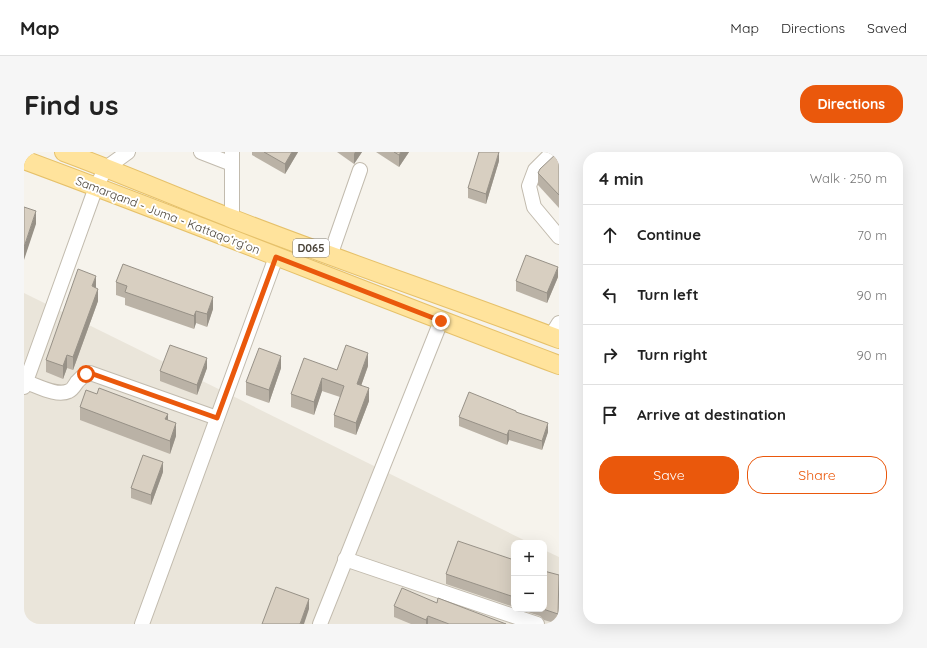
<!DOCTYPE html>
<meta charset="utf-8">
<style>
:root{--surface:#fff;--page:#f6f6f6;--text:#222;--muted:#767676;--line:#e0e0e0;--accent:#ea580c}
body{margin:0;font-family:Quicksand,sans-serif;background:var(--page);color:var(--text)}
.controls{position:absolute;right:12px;bottom:12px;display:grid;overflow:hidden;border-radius:8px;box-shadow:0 4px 16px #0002}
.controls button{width:36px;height:36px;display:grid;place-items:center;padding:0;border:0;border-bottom:1px solid var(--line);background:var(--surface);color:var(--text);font:20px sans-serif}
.stop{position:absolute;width:12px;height:12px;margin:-9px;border:3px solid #ea580c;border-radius:50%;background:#fff}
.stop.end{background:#ea580c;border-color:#fff;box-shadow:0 1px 4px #0008}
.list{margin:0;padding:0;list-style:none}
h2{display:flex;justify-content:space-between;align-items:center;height:52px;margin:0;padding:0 16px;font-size:17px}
h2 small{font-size:13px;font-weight:400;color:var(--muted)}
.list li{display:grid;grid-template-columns:26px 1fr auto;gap:12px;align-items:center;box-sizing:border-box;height:60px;padding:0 16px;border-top:1px solid var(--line)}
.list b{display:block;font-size:15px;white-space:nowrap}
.list em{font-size:13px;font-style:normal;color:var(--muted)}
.actions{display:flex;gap:8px;padding:12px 16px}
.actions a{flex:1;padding:9px 0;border:1px solid var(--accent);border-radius:16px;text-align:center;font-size:14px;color:var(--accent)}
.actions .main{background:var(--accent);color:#fff}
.icon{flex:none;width:22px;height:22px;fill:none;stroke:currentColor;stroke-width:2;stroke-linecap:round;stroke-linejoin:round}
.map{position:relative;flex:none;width:535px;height:472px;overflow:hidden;border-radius:16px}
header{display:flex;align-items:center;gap:24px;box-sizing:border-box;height:56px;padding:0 20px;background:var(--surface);border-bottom:1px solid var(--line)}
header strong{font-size:19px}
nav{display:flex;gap:22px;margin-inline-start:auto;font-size:14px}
.intro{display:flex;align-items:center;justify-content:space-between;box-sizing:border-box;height:96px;padding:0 24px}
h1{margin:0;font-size:28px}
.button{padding:10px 18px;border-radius:16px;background:var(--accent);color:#fff;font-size:14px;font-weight:700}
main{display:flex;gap:24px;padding:0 24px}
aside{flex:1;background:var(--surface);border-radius:16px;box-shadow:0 4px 16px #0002}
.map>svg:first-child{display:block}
.residential{fill:#eae5da}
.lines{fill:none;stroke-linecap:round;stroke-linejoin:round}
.minor-casing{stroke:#c2bbae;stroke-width:16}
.major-casing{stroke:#e6c16a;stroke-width:20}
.minor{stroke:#fff;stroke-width:14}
.major{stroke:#ffe39c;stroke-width:18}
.wall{fill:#bab2a6}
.shaded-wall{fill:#979187}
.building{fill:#d8cfc1;stroke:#979187}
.route{stroke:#ea580c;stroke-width:5}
.labels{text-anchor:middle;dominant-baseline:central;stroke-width:4;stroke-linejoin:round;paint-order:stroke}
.shield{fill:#fff;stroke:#817c74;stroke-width:1}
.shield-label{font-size:11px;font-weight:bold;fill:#4b4439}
.street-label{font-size:12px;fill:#4b4439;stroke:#fff}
</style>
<header>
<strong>Map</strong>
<nav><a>Map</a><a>Directions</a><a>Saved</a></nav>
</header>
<div class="intro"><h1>Find us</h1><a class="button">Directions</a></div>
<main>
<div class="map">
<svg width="535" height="472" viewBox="0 0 535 472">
<rect width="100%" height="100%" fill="#f6f3ec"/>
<path class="residential" d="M0 141 506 391H490V457H520V398L535 405V472H0Z"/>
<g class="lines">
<g class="minor-casing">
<g id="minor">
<path d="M177 0 208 12"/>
<path d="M529 0 511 18 505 34 510 55 535 85"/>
<path d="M208 67V0"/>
<path d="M306 104 336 18"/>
<path d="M527 184 535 171"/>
<path d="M2 230C14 234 33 245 45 239 48 238 51 233 53 230 57 226 60 222 66 221L193 266"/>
<path d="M0 235 72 35 82 16 104 0"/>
<path d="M321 407 513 472"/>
<path d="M118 472 252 105"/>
<path d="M296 472 417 169"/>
</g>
</g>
<g class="major-casing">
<g id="major">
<path d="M40 0C97 21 152 45 209 67 317 109 427 146 535 187"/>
<path d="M0 8C179 74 356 146 535 213"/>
</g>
</g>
<use href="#minor" class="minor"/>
<use href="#major" class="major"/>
</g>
<g class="wall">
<path d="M228 0H274L261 22 228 3Z"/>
<path d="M313 0H338L330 12Z"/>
<path d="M352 0H385L375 15Z"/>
<path d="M535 0V56L514 33V21Z"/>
<path d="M475 9 462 52 444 46V36Z"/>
<path d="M534 125 523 151 492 139V129Z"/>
<path d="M92 130 189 157 183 175 172 171 170 177 101 153V146L92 143Z"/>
<path d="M72 136 74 149 49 218 43 216 39 227 22 220V208Z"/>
<path d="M344 214 337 234 345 249 332 283 310 275V263L316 245 298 239 290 263 267 255V242L313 218Z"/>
<path d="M183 216 173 243 136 229V219Z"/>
<path d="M257 216 245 251 222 243V230Z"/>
<path d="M56 255 144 268 152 284 146 302 56 268Z"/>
<path d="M492 261 524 280 518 298 485 288 483 293 435 274V265Z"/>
<path d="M139 320 127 353 107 346V336Z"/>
<path d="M490 408V455L422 432V422Z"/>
<path d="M535 423 534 472 520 468 516 464 495 457H520Z"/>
<path d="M413 451 482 472H387L370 465V454Z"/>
</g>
<g class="shaded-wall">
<path d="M268 0H274L261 22V12Z"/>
<path d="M331 0H338L330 12V2Z"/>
<path d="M377 0H385L375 15V3Z"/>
<path d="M475 0V9L462 52V42Z"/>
<path d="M12 59V72L0 108V95Z"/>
<path d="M534 115V125L523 151V141Z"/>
<path d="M72 124V137L68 134Z"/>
<path d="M74 137V149L49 218V205Z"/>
<path d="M189 145V157L183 175V162Z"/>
<path d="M172 159V171L170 177V164Z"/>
<path d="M344 201V214L333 245V232Z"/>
<path d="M43 203V216L39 227V214Z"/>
<path d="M257 204V216L245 251V238Z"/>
<path d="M183 206V216L173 243V233Z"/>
<path d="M298 226V239L290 263V250Z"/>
<path d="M345 236V249L332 283V271Z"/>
<path d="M144 262V275L141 267Z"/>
<path d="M152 271V284L146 302V289Z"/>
<path d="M524 271V280L518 298V289Z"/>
<path d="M485 278V288L483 293V283Z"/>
<path d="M139 310V320L127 353V343Z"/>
<path d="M285 447V457L280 472H276Z"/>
<path d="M404 464V472H402V468Z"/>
</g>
<g class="building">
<path d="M240 0H268L261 12Z"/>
<path d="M370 0H377L375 3Z"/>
<path d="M455 0H475L462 42 444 36Z"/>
<path d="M534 0H535V43L514 21 516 17Z"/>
<path d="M0 55 12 59 0 95Z"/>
<path d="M502 103 534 115 523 141 492 129Z"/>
<path d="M99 112 189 145 183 162 172 159 170 164 101 140 103 134 92 130Z"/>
<path d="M54 117 72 124 68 134 74 137 49 205 43 203 39 214 22 208Z"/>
<path d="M146 193 183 206 173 233 136 219Z"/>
<path d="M322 193 344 201 333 232 345 236 332 271 310 263 320 234 298 226 290 250 267 242 280 206 313 218Z"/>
<path d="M235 196 257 204 245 238 222 230Z"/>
<path d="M75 236 144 262 141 267 152 271 146 289 56 255 62 238 73 242Z"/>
<path d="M445 240 492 259V260L524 271 518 289 485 278 483 283 435 265Z"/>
<path d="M119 303 139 310 127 343 107 336Z"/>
<path d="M434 389 490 408V445L422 422Z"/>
<path d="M520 419 535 423 534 462 519 457H520Z"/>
<path d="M252 435 285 447 276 472H238Z"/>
<path d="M378 436 413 451 414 446 482 472H425L404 464 402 468 370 454Z"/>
</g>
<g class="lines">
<path class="route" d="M62 222 66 221 193 266 252 105 417 169"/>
</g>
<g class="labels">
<rect class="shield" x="269" y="87" width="36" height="18" rx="3"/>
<g class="shield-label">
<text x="287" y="96">D065</text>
</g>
<g class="street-label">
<text transform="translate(144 63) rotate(21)">Samarqand - Juma - Kattaqo‘rg‘on</text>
</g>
</g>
</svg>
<div class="controls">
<button>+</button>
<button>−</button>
</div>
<div class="stop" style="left:62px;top:222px"></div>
<div class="stop end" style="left:417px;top:169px"></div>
</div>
<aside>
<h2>4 min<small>Walk · 250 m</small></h2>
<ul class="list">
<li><svg class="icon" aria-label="ahead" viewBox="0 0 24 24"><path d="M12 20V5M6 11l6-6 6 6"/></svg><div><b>Continue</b></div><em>70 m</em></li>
<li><svg class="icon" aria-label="left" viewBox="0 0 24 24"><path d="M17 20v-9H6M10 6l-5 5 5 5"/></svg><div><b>Turn left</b></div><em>90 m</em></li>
<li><svg class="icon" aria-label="right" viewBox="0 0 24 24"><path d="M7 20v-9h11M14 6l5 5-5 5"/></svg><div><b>Turn right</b></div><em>90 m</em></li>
<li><svg class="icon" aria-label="arrive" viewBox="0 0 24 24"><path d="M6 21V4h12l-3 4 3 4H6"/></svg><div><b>Arrive at destination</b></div></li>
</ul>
<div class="actions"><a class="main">Save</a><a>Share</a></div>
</aside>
</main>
